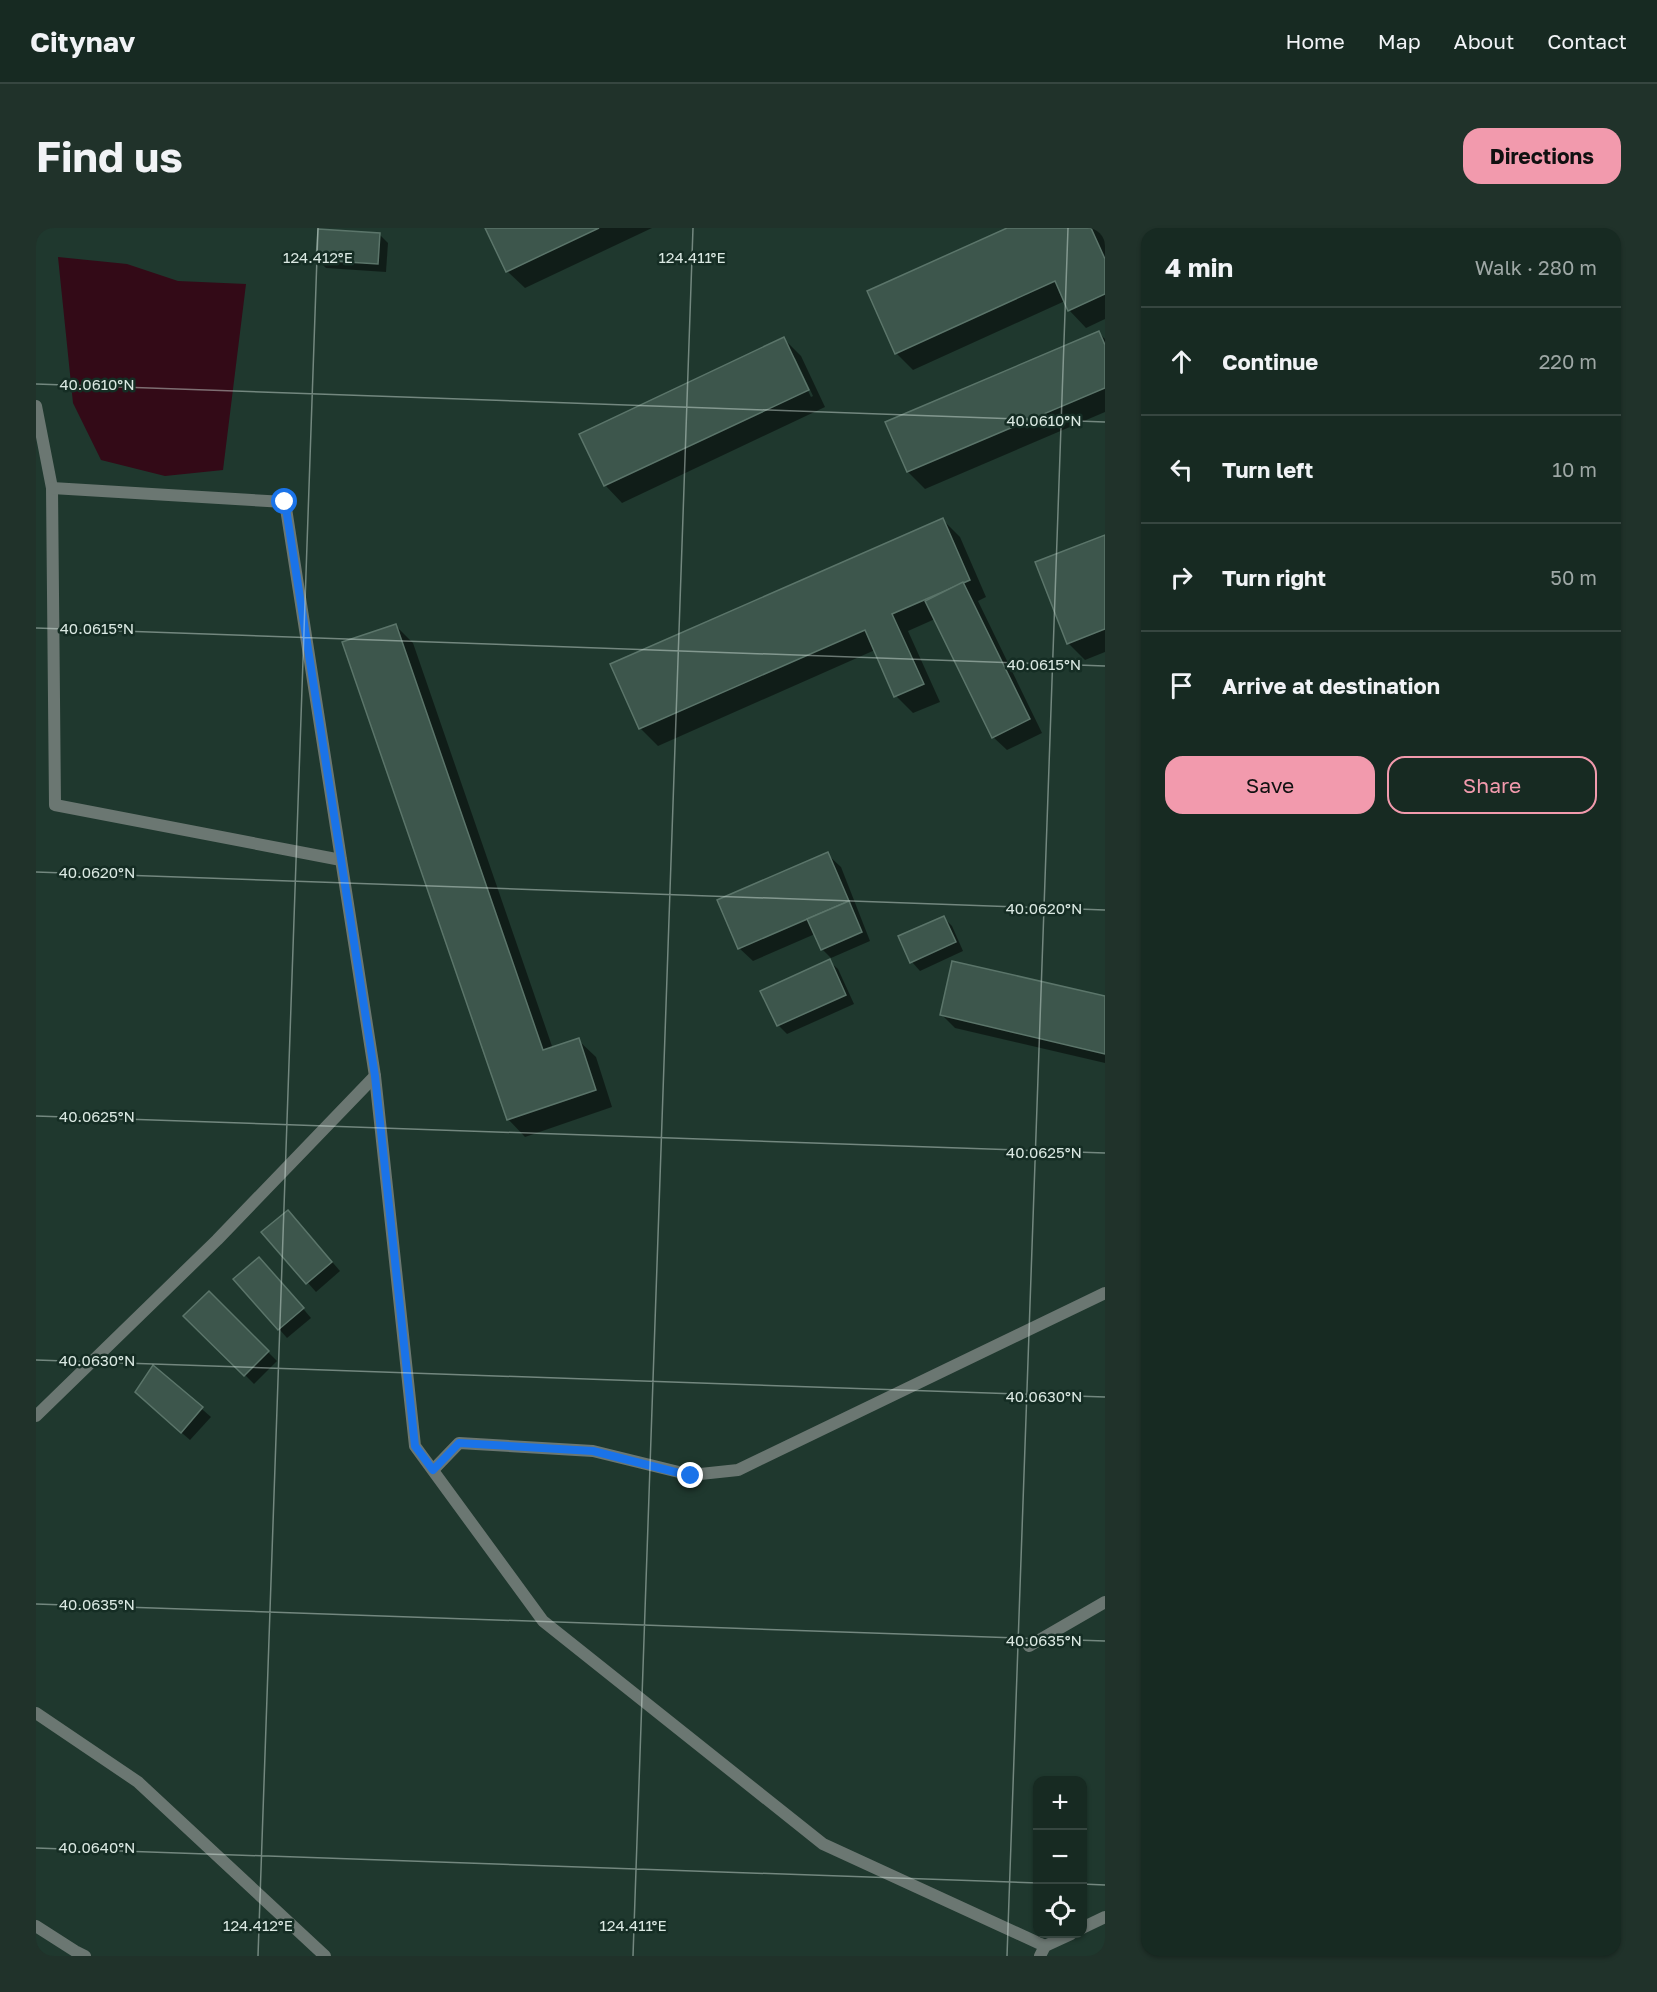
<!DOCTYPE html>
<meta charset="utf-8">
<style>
:root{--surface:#172a22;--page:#20322a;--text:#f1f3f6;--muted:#9ea7a5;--line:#364640;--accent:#f29aad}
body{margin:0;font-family:"Golos Text",sans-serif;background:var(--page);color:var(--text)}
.controls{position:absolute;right:18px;bottom:18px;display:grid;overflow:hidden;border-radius:12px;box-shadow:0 2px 4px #0004}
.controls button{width:54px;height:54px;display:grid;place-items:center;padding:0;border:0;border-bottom:2px solid var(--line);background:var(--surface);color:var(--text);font:30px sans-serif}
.stop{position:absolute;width:18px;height:18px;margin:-14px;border:4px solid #1a73e8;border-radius:50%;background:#fff}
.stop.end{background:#1a73e8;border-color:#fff;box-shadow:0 2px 6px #0008}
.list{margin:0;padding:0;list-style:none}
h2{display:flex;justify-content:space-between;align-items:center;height:78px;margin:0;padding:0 24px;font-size:26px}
h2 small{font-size:20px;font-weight:400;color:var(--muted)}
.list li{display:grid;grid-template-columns:39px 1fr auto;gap:18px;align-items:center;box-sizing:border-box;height:108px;padding:0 24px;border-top:2px solid var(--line)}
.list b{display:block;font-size:22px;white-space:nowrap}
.list em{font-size:20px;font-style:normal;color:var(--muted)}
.actions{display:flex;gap:12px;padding:18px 24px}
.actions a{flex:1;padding:14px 0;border:2px solid var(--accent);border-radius:18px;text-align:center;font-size:21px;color:var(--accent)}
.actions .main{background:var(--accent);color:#111}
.icon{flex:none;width:33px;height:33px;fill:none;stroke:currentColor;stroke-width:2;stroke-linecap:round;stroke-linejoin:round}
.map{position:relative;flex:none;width:1069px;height:1728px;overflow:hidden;border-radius:18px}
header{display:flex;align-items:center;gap:36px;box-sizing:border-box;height:84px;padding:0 30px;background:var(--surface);border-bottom:2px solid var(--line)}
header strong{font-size:28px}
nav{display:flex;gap:33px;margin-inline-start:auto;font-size:21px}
.intro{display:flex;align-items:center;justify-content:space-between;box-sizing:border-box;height:144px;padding:0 36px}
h1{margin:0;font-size:42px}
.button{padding:15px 27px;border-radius:18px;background:var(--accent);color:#111;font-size:21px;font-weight:700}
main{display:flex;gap:36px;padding:0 36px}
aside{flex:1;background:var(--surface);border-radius:18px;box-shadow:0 2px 4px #0004}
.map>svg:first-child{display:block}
.water{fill:#330a17}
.shadow{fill:#0007;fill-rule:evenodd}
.building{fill:#3d564c;stroke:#5b756a;stroke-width:1.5}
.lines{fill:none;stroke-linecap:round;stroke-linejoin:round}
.street{stroke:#6b7772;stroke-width:12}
.route{stroke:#1a73e8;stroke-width:8}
.ticks{fill:none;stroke:#dae8e2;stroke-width:1.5;stroke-opacity:0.45}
.ticks-label{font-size:15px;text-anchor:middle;fill:#dae8e2;stroke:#152d24;stroke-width:5;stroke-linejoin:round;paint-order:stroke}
</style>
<header>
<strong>Citynav</strong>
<nav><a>Home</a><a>Map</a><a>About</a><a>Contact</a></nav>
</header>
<div class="intro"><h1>Find us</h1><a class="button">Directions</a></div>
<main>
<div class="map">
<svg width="1069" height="1728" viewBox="0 0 1069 1728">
<rect width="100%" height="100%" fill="#1f382e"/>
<path class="water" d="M22 29 91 36 142 53 210 56 187 242 129 248 65 232 37 175Z"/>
<g class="shadow">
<path d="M451 0H616L489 60 471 43Z"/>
<path d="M975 0H1063L1069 13V91L1050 100 1033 82 1029 73 877 142 860 125Z"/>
<path d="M343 6 352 15 350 44 290 40 281 31Z"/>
<path d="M1063 105 1069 111V184L889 261 872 244Z"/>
<path d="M748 111 765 128 789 179 586 275 569 257ZM756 130H759L777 168 775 169Z"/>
<path d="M907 292 924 309 950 369 942 373 1006 505 971 522 957 509 899 391 872 403 904 474 877 485 860 468 839 422 622 518 605 501 576 437Z"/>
<path d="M1069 309V424L1049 432 1032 415 1001 335Z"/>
<path d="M360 398 377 415 517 821 542 812 560 829 576 879 489 909 472 891Z"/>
<path d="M791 626 805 639 834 713 795 730 786 721 779 706 717 733 703 720Z"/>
<path d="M907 689 916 698 927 723 884 743 876 734 864 709Z"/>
<path d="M793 733 802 741 818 776 751 806 742 797Z"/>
<path d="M918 735 1069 770V835L919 800 906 787Z"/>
<path d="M260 992 304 1043 280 1064 227 1004Z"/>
<path d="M232 1039 275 1090 251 1110 199 1051Z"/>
<path d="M173 1065 241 1133 218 1156 150 1088Z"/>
<path d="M118 1139 175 1189 154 1212 109 1173Z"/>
</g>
<g class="building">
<path d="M449 0H563L470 44Z"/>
<path d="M971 0H1055L1069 31V66L1032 83 1019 53 859 126 831 63Z"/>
<path d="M282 1 344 5 342 36 280 32Z"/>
<path d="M1063 103 1069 117V160L871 244 849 194Z"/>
<path d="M748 109 773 162 568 258 543 206Z"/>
<path d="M907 290 934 352 856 386 888 456 858 469 829 402 603 501 574 436Z"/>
<path d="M1069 307V401L1031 416 999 334Z"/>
<path d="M927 354 994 491 956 510 889 373Z"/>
<path d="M360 396 507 822 543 810 560 862 471 892 306 414Z"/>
<path d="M792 624 813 673 702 721 681 672Z"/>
<path d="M813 673 826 704 785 722 771 691Z"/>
<path d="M908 688 920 714 874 735 862 708Z"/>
<path d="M794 731 810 767 741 798 724 763Z"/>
<path d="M916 733 1069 768V826L904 787Z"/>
<path d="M252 982 296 1034 270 1056 225 1004Z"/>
<path d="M223 1029 268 1080 242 1102 197 1051Z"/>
<path d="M173 1063 233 1123 208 1148 147 1088Z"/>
<path d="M117 1137 167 1179 145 1205 99 1164Z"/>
</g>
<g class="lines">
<g class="street">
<path d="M0 178 16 260 19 577 305 632"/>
<path d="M16 260 249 274 339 848 379 1218 507 1393 787 1616 1009 1718"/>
<path d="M0 1188 181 1012 339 848"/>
<path d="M397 1242 423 1215 557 1223 655 1247 702 1242 1069 1065"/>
<path d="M993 1418 1069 1374"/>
<path d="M0 1485 102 1554 289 1728"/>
<path d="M0 1698 39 1723 49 1728"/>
<path d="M1046 1700 1069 1689"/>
<path d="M1004 1728 1009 1718 1035 1706"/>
</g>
</g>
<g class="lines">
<path class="route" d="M249 274 339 848 379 1218 397 1242 423 1215 557 1223 655 1248"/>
</g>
<path class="ticks" d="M0 156 1069 194M0 400 1069 438M0 644 1069 682M0 888 1069 925M0 1132 1069 1169M0 1376 1069 1413M0 1620 1002 1655M1046 1656 1069 1657M222 1728 282 0M597 1728 657 0M971 1728 1032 0"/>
<g class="ticks-label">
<text x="282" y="35">124.412°E</text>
<text x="656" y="35">124.411°E</text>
<text x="61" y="162">40.0610°N</text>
<text x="1008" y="198">40.0610°N</text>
<text x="61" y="406">40.0615°N</text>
<text x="1008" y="442">40.0615°N</text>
<text x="61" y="650">40.0620°N</text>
<text x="1008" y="686">40.0620°N</text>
<text x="61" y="894">40.0625°N</text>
<text x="1008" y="930">40.0625°N</text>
<text x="61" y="1138">40.0630°N</text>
<text x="1008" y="1174">40.0630°N</text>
<text x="61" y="1382">40.0635°N</text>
<text x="1008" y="1418">40.0635°N</text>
<text x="61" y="1625">40.0640°N</text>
<text x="222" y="1703">124.412°E</text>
<text x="597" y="1703">124.411°E</text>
</g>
</svg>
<div class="controls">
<button>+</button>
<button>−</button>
<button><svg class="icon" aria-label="locate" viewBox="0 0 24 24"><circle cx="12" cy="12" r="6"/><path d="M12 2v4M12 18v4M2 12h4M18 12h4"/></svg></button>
</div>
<div class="stop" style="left:249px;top:274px"></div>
<div class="stop end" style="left:655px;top:1248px"></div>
</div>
<aside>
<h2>4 min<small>Walk · 280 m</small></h2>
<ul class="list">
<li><svg class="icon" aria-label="ahead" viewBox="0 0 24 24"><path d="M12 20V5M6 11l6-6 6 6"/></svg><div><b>Continue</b></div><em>220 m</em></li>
<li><svg class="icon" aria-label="left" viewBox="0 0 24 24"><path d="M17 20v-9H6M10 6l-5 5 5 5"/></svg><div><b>Turn left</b></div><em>10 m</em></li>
<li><svg class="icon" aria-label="right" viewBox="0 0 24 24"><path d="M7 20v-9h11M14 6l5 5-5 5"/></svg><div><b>Turn right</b></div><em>50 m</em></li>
<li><svg class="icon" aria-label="arrive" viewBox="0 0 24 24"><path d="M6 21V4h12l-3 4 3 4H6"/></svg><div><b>Arrive at destination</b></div></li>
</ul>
<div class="actions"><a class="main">Save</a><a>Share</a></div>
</aside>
</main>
